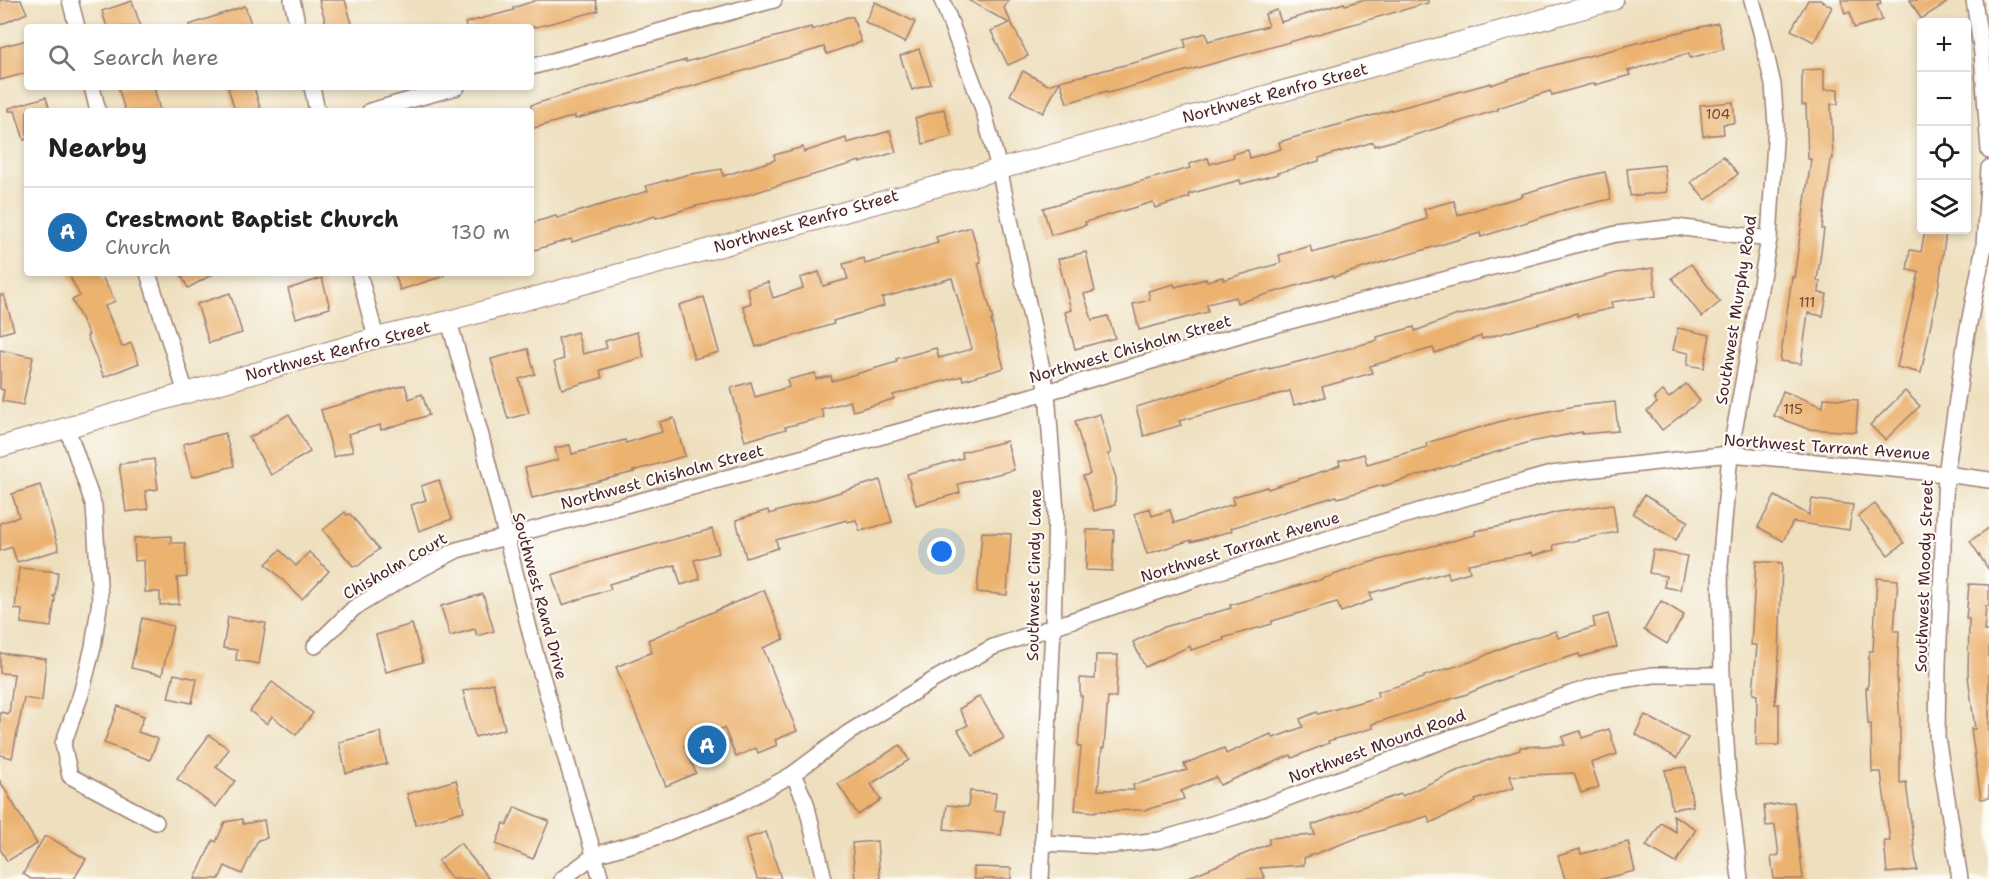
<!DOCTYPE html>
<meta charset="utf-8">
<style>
:root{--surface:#fff;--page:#f6f6f6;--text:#202124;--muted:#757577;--line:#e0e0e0;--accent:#1f6fb2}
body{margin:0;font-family:"Shantell Sans",sans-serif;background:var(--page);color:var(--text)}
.controls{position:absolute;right:18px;top:18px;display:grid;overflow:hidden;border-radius:6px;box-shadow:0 3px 9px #0003}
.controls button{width:54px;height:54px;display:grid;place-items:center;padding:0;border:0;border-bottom:2px solid var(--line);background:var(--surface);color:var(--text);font:30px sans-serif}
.you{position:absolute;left:942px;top:552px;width:21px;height:21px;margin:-15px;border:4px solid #fff;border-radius:50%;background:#1a73e8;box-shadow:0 0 0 9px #1a73e833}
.badge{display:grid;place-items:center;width:39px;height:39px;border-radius:50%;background:var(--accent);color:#fff;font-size:20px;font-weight:700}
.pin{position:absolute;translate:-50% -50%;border:3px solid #fff;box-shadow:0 2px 6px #0006}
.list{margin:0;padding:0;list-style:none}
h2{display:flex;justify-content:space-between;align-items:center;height:78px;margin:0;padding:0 24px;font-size:26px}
h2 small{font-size:20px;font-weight:400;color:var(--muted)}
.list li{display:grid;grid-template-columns:39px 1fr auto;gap:18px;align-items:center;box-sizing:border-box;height:90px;padding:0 24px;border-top:2px solid var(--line)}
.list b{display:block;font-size:22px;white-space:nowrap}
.list p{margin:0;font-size:20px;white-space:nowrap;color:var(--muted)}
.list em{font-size:20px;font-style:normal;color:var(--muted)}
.icon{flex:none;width:33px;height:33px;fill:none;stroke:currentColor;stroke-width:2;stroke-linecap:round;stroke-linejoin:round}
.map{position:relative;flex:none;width:1989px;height:879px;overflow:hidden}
.search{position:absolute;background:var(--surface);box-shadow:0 3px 9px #0003;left:24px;top:24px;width:510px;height:66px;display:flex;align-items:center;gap:15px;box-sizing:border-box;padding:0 21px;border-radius:6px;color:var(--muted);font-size:22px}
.panel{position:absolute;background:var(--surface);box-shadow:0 3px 9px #0003;left:24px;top:108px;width:510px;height:168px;border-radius:6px}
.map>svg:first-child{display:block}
.building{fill:#ecb26f}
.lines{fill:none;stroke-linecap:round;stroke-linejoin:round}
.street-casing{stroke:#9c7f74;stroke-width:18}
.secondary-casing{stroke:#9c7f74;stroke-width:22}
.street{stroke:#fff;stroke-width:15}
.secondary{stroke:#fff;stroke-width:20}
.labels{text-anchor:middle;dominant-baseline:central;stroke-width:4.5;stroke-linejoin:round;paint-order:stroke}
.number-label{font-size:14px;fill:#72443c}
.street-label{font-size:16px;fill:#4a1f2b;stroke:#fdfcf7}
</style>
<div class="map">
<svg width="1989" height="879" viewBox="0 0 1989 879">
<rect width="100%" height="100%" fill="#fdfcf7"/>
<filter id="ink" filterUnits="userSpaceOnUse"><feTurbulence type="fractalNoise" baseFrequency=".0167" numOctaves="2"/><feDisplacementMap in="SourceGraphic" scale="12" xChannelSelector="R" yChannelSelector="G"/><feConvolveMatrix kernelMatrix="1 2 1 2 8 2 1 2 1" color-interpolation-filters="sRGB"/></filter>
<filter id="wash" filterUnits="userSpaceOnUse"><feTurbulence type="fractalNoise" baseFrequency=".008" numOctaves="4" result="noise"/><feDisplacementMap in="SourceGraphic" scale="24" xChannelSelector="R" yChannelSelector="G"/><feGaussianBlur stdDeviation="1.35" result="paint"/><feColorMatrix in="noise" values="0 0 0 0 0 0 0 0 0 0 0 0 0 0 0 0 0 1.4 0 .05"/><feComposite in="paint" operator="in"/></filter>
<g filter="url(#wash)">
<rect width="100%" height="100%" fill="#eedfbe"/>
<g id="blocks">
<g class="building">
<path d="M0 0H21L27 13 0 25Z"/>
<path d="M319 0H345L353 27H327Z"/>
<path d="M537 0H596L598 11 536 27H466L465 23 514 10 513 8Z"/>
<path d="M968 0H1009L1004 8 1028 56 1008 65 991 31 1009 23Z"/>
<path d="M1362 0H1428V3L1108 93 1107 91 1067 103 1060 81 1137 62 1186 47 1184 39 1206 33 1208 41 1268 26 1265 14 1277 10 1281 22 1344 3 1345 5Z"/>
<path d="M1808 0H1820L1832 7 1814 42 1791 30Z"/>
<path d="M1841 0H1880L1881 4 1877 5 1882 20 1854 28 1850 12 1845 14Z"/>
<path d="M1910 0H1951L1921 19Z"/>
<path d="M132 1 141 27H107L102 11Z"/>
<path d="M875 2 915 22 905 43 865 22Z"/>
<path d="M245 6 252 27H189V25Z"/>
<path d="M847 17H853L861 42 827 54 824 47 659 96 575 119V116L531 129V105L686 60V62L811 27 812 30Z"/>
<path d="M1718 23 1724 49 1690 58 1689 53 1628 71 1630 75 1595 85V83L1552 95 1550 91 1498 108V110L1408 137 1374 146 1373 142 1319 158V161L1277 173 1278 174 1241 184 1240 180 1189 194 1190 197 1155 208 1153 202 1085 222 1086 225 1051 235 1043 208 1190 168 1189 164 1208 158 1210 164 1234 157 1233 154 1248 150 1250 158 1281 149 1279 142 1323 129 1491 83V85L1532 71 1675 33Z"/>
<path d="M27 40V73L0 80V47Z"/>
<path d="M919 49 931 84 912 90 900 56Z"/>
<path d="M1824 69V90L1838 89V104H1831L1833 159H1831L1822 229H1824L1817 281H1820L1819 293 1827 294 1823 316 1808 313 1801 364 1780 361 1792 277 1794 278 1811 159H1808L1806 105H1802V70Z"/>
<path d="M1023 71 1048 85 1060 81 1043 113 1010 95Z"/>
<path d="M118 87H154L160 111H125Z"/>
<path d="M228 87H254L261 111H235Z"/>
<path d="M46 97 50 111H27V139L24 140 15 111H9V108Z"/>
<path d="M1733 102 1735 123 1723 124 1724 134 1703 136 1700 105Z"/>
<path d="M944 109 952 136 923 144 915 118Z"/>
<path d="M890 131 896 152 860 163V161L727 201 700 205 656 218 655 216 572 242 571 239 531 251V223L556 216 557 218 648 191 646 186 686 175 722 169 723 176 775 160 774 155 803 147 804 152 846 138 847 143Z"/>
<path d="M1723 156 1738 174 1706 200 1691 182Z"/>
<path d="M1664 165 1667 192 1630 196 1627 169Z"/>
<path d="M1605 172 1611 199 1564 210 1481 237 1480 233 1370 266 1334 277 1333 275 1237 303 1236 297 1207 304 1208 312 1139 330 1133 304 1150 300 1148 291 1174 284 1175 287 1206 279 1207 281 1223 277V280L1281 263 1279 255 1310 246 1312 253 1376 235 1427 219 1424 209 1442 204 1454 201 1458 215 1523 196 1522 194 1569 180Z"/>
<path d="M971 227 981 262 978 263 993 320H991L1004 368 963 380 962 376 893 395 894 399 853 411 850 401 821 409 824 417 785 427 786 429 745 441 731 388 751 382 755 397 789 387 787 380 815 373 816 379 831 376 832 381 897 362 896 359 936 348 939 358 972 349 952 278 882 298 884 306 833 321 834 324 756 347 743 306 751 303 747 288 768 282 773 298 803 288 800 278 819 272 823 286 848 279 843 264 864 258 865 264 938 243 936 237Z"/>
<path d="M1925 230 1946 232 1939 283 1921 373 1897 367 1919 272 1907 270 1910 250 1921 252Z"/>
<path d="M1086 252 1095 291 1084 294 1092 320 1108 316 1115 338 1075 349 1065 312 1071 310 1058 259Z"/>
<path d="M1691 264 1720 302 1702 317 1672 278Z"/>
<path d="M1653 268 1656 296 1611 302 1613 308 1577 316V313L1482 339 1481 336 1435 353 1433 348 1370 366 1372 373 1322 387 1325 397 1294 405 1290 391 1179 421 1181 425 1144 436 1136 407 1269 368V369L1314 358 1378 340 1377 337 1414 327 1415 331 1460 314 1461 315 1617 273Z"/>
<path d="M68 273H100L115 301 105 306 122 347 131 343 139 363 104 377 87 336 89 335 72 300 80 296Z"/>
<path d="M180 273H215L188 288Z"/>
<path d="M395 273H444V276L400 290Z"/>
<path d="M322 278 330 308 296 318 288 289Z"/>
<path d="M230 293 242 333 209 343 197 304Z"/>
<path d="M0 295H4L14 330 0 334Z"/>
<path d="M704 297 719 352 694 359 679 305Z"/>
<path d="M1678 328 1710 335 1704 368 1687 365 1689 353 1673 350Z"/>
<path d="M577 332 583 354 607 348 605 341 637 332 644 357 600 370 602 378 562 389 554 362 564 359 558 338Z"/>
<path d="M528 349 535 374 519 379 529 413 508 419 491 359Z"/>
<path d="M0 350 33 357 23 405 2 401 4 390 0 389Z"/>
<path d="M1686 384 1700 401 1662 430 1647 411 1657 403 1654 398 1663 391 1669 398Z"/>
<path d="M405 385 409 399 422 394 429 415 381 430 380 425 348 434 353 451 334 457 321 410Z"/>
<path d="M1783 391 1823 407 1824 398 1858 400 1856 432 1808 429 1774 416Z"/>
<path d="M1905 391 1920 406 1885 440 1870 425Z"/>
<path d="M1615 402 1618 431 1582 434V432L1530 442 1383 486V485L1338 498 1337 496 1231 528 1232 531 1191 542V540L1147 554 1134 514 1150 508 1152 516 1170 510 1174 523 1234 504 1232 497 1267 487 1268 489 1330 469 1340 465 1339 461 1364 454 1367 464 1427 447 1426 443 1509 419 1575 406Z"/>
<path d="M289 414 310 452 271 475 249 438Z"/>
<path d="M1100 414 1111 453 1108 454 1116 478 1115 505 1094 511 1083 476 1090 474 1075 421Z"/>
<path d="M674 418 685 456 633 471 634 472 532 498 525 468 558 460 555 448 570 445 572 454 625 440 626 443 662 432 659 422Z"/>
<path d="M225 433 234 466 192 477 183 444Z"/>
<path d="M1007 441 1014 470 958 484 960 493 916 505 907 474 963 458 962 452Z"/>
<path d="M154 459 158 489 145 491 148 509 126 512 119 464Z"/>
<path d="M439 480 452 519 419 531 411 505 426 500 421 486Z"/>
<path d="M880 480 892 522 860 531 856 520 848 522 847 520 776 540 778 548 746 558 736 520 768 510 769 514Z"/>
<path d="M40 485 59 550 17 562 12 547 0 551V523L19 517 12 494Z"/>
<path d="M1644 495 1688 521 1676 540 1633 514Z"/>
<path d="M1775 496 1809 515 1812 499 1853 505 1849 530 1793 522 1783 541 1758 527Z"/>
<path d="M1613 504 1617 532 1553 545 1554 550 1532 556 1531 553 1468 564 1470 572 1449 578 1448 572 1370 593 1372 600 1341 612 1337 602 1272 621V624L1223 638 1224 640 1191 650 1190 646 1145 667 1133 642 1161 628 1231 608 1230 605 1314 581V582L1368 563 1475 535V531L1519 523 1558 512Z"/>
<path d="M1875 504 1904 543 1888 555 1858 516Z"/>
<path d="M345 512 347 515 350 514 379 549 358 566H353L323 530Z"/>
<path d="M1989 528V570L1970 541Z"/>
<path d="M712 529 719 553 694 560 700 579 681 585 675 565 609 584 611 589 562 605 552 575 601 559Z"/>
<path d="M1087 530H1114L1112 571 1086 570Z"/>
<path d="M982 532 1011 534 1007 595 977 592Z"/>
<path d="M171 536V543H185L187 577 177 578 179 604 160 605V592H145L144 560 135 561 134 538Z"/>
<path d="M280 550 296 566 309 552 329 571 302 599 266 564Z"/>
<path d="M1653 550 1687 556 1680 590 1664 587 1666 576 1649 573Z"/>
<path d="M1756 561 1782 563 1779 655 1775 704H1779V745H1756L1757 695 1753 694 1757 645H1751Z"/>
<path d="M19 568 58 572 55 596H53L55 598 51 627 21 623 22 610 15 609Z"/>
<path d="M1877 578 1898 580 1894 631H1899L1897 676 1900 722V783L1906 782 1917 870 1887 873 1884 841H1890L1881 772H1872L1871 724H1868L1866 688H1868L1869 651H1873Z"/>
<path d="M1969 584 1989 585V606H1986L1984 631H1989V798L1981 799 1971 729H1975L1968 676 1969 619H1966Z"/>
<path d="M764 590 784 639 763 648 797 731 775 740 777 745 758 753 756 748 736 757 724 728 684 745 696 773 666 786 616 667 652 652 648 640Z"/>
<path d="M483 594 494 631 477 636 475 629 450 636 441 606Z"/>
<path d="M1661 601 1684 615 1667 644 1644 630Z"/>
<path d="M1608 614 1617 647 1580 657 1579 654 1517 673 1467 694 1372 724 1373 728 1328 741 1329 743 1292 758 1291 755 1220 785 1216 777 1181 791 1184 799 1145 810 1096 811 1095 812 1075 810 1081 747 1078 746 1082 696H1080V678L1095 679 1096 655H1118L1116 697H1108L1104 748H1102L1098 790H1134L1133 785 1187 770 1184 764 1224 748 1226 754 1271 734 1273 738 1303 727 1300 719 1317 712 1318 714 1378 697 1377 692 1424 678V676L1470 662 1511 644 1556 631 1558 638 1595 627 1593 618Z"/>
<path d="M228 617 266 623 259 664 236 660 237 650 223 648Z"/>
<path d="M142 618 173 626 162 675 131 668Z"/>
<path d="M412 624 423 662 386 672 376 635Z"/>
<path d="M0 653 46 659 42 701 24 698 12 758 0 755V712L9 714 14 674 0 673Z"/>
<path d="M174 674 197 679 192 703 168 698Z"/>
<path d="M272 682 313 713 296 735 272 716 267 724 250 711Z"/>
<path d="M493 683 505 729 475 737 463 691Z"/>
<path d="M980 696 1004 738 973 756 958 730 968 725 959 709Z"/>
<path d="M118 706 144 716 138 732 158 739 150 760 104 743Z"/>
<path d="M1645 715 1688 738 1677 758 1635 734Z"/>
<path d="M1609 729 1617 754 1591 763 1599 787 1581 793 1574 773 1510 776 1514 788 1475 800 1476 802 1430 823 1428 816 1360 837 1304 858V865L1260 868 1265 879H1184L1269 844V838L1315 835 1312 825 1365 806 1401 794 1402 796 1461 769 1520 750V747L1565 745 1562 737 1580 731 1582 738Z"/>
<path d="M380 732 387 764 346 773 339 742Z"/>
<path d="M209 735 229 749 216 767 235 781 216 807 177 779Z"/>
<path d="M900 745 909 760 871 784 881 800 858 815 838 784Z"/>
<path d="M1686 767 1693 806 1672 809 1665 770Z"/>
<path d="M456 780 464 811 416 825 407 794Z"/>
<path d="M0 781 37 844 7 861 0 849Z"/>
<path d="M970 791 996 793 994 810 1004 811 1001 835 944 829 947 805 968 807Z"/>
<path d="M1794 802 1803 879H1774L1771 857 1779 855 1775 825 1766 826 1764 806Z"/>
<path d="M515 807 549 821 533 859 496 844 504 823 507 825Z"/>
<path d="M1673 815 1696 829 1676 863 1646 846 1661 823 1676 832Z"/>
<path d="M242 819 243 824 264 820 267 838 258 840 242 874 225 866 219 879H195L213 840 216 842 225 822Z"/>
<path d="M766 832 781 879H757L745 839Z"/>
<path d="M44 837H49L86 859 74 879H31L23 874Z"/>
<path d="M877 841 880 879H855L852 843Z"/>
<path d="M1628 842 1635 871 1602 879H1565L1558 856 1580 849 1581 854Z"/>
<path d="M460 843 489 879H452L438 861Z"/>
<path d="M974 867 1011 868V879H974Z"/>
</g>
</g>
</g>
<g filter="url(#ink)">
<use href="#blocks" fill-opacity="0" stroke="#9c7f74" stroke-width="1.5"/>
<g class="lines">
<g class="street-casing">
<g id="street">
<path d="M70 0 77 27"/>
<path d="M292 0 298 27"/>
<path d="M942 0 982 106 999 168 1047 392 1056 512 1053 627 1041 879"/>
<path d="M1974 0 1982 54 1989 151"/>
<path d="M531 67 774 0"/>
<path d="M92 87 98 111"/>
<path d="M312 87 317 111"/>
<path d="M370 111 457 87"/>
<path d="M148 273 186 393"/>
<path d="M359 273 376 338"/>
<path d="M449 321 481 436 535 652 601 879"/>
<path d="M67 428 94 506 100 600 93 647 81 694 63 744 70 776 156 822"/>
<path d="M315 646 354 608 404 578 457 550 1047 392 1256 330 1616 234 1676 227 1769 239"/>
<path d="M793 774 806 803 824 879"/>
<path d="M1042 843 1108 846 1160 840 1244 814 1570 694 1608 682 1654 675H1722"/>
<path d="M562 879 595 855 653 838 737 805 793 774 848 733 935 679 993 647 1207 575 1436 506 1551 474 1730 454 1946 474 1989 480"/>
<path d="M1740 879 1728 777 1722 675 1720 566 1730 454 1769 239 1776 125 1773 85 1761 32 1752 0"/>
<path d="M1960 879 1937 737 1938 664 1946 474 1966 339 1984 246 1989 168"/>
</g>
</g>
<g class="secondary-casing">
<path id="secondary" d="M0 447 376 338 449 321 1613 0"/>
</g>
<use href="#street" class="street"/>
<use href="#secondary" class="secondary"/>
</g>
</g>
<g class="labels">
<g class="number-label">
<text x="1718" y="114">104</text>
<text x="1807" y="302">111</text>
<text x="1793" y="409">115</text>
</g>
<g class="street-label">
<text transform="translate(1275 93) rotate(-15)">Northwest Renfro Street</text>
<text transform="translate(806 221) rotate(-16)">Northwest Renfro Street</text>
<text transform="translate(1736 310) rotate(-81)">Southwest Murphy Road</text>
<text transform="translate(1130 349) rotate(-16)">Northwest Chisholm Street</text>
<text transform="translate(338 351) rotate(-15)">Northwest Renfro Street</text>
<text transform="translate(1827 447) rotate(4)">Northwest Tarrant Avenue</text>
<text transform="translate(662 477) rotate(-15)">Northwest Chisholm Street</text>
<text transform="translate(1240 547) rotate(-17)">Northwest Tarrant Avenue</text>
<text transform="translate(395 566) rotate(-30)">Chisholm Court</text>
<text transform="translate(1034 575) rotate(-89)">Southwest Cindy Lane</text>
<text transform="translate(1924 576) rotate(-88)">Southwest Moody Street</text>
<text transform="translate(540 596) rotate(75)">Southwest Rand Drive</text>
<text transform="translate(1377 746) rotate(-20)">Northwest Mound Road</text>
</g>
</g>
</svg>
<div class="controls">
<button>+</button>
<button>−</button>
<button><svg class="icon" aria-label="locate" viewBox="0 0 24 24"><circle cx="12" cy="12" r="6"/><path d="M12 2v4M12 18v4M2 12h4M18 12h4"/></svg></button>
<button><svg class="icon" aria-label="layers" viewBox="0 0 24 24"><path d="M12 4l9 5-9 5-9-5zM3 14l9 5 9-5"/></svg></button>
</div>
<div class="you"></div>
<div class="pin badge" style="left:707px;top:745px">A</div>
<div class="search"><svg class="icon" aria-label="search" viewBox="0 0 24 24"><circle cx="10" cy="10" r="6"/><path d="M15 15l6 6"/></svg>Search here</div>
<section class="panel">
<h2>Nearby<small></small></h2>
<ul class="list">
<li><span class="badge">A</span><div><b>Crestmont Baptist Church</b><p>Church</p></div><em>130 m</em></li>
</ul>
</section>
</div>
